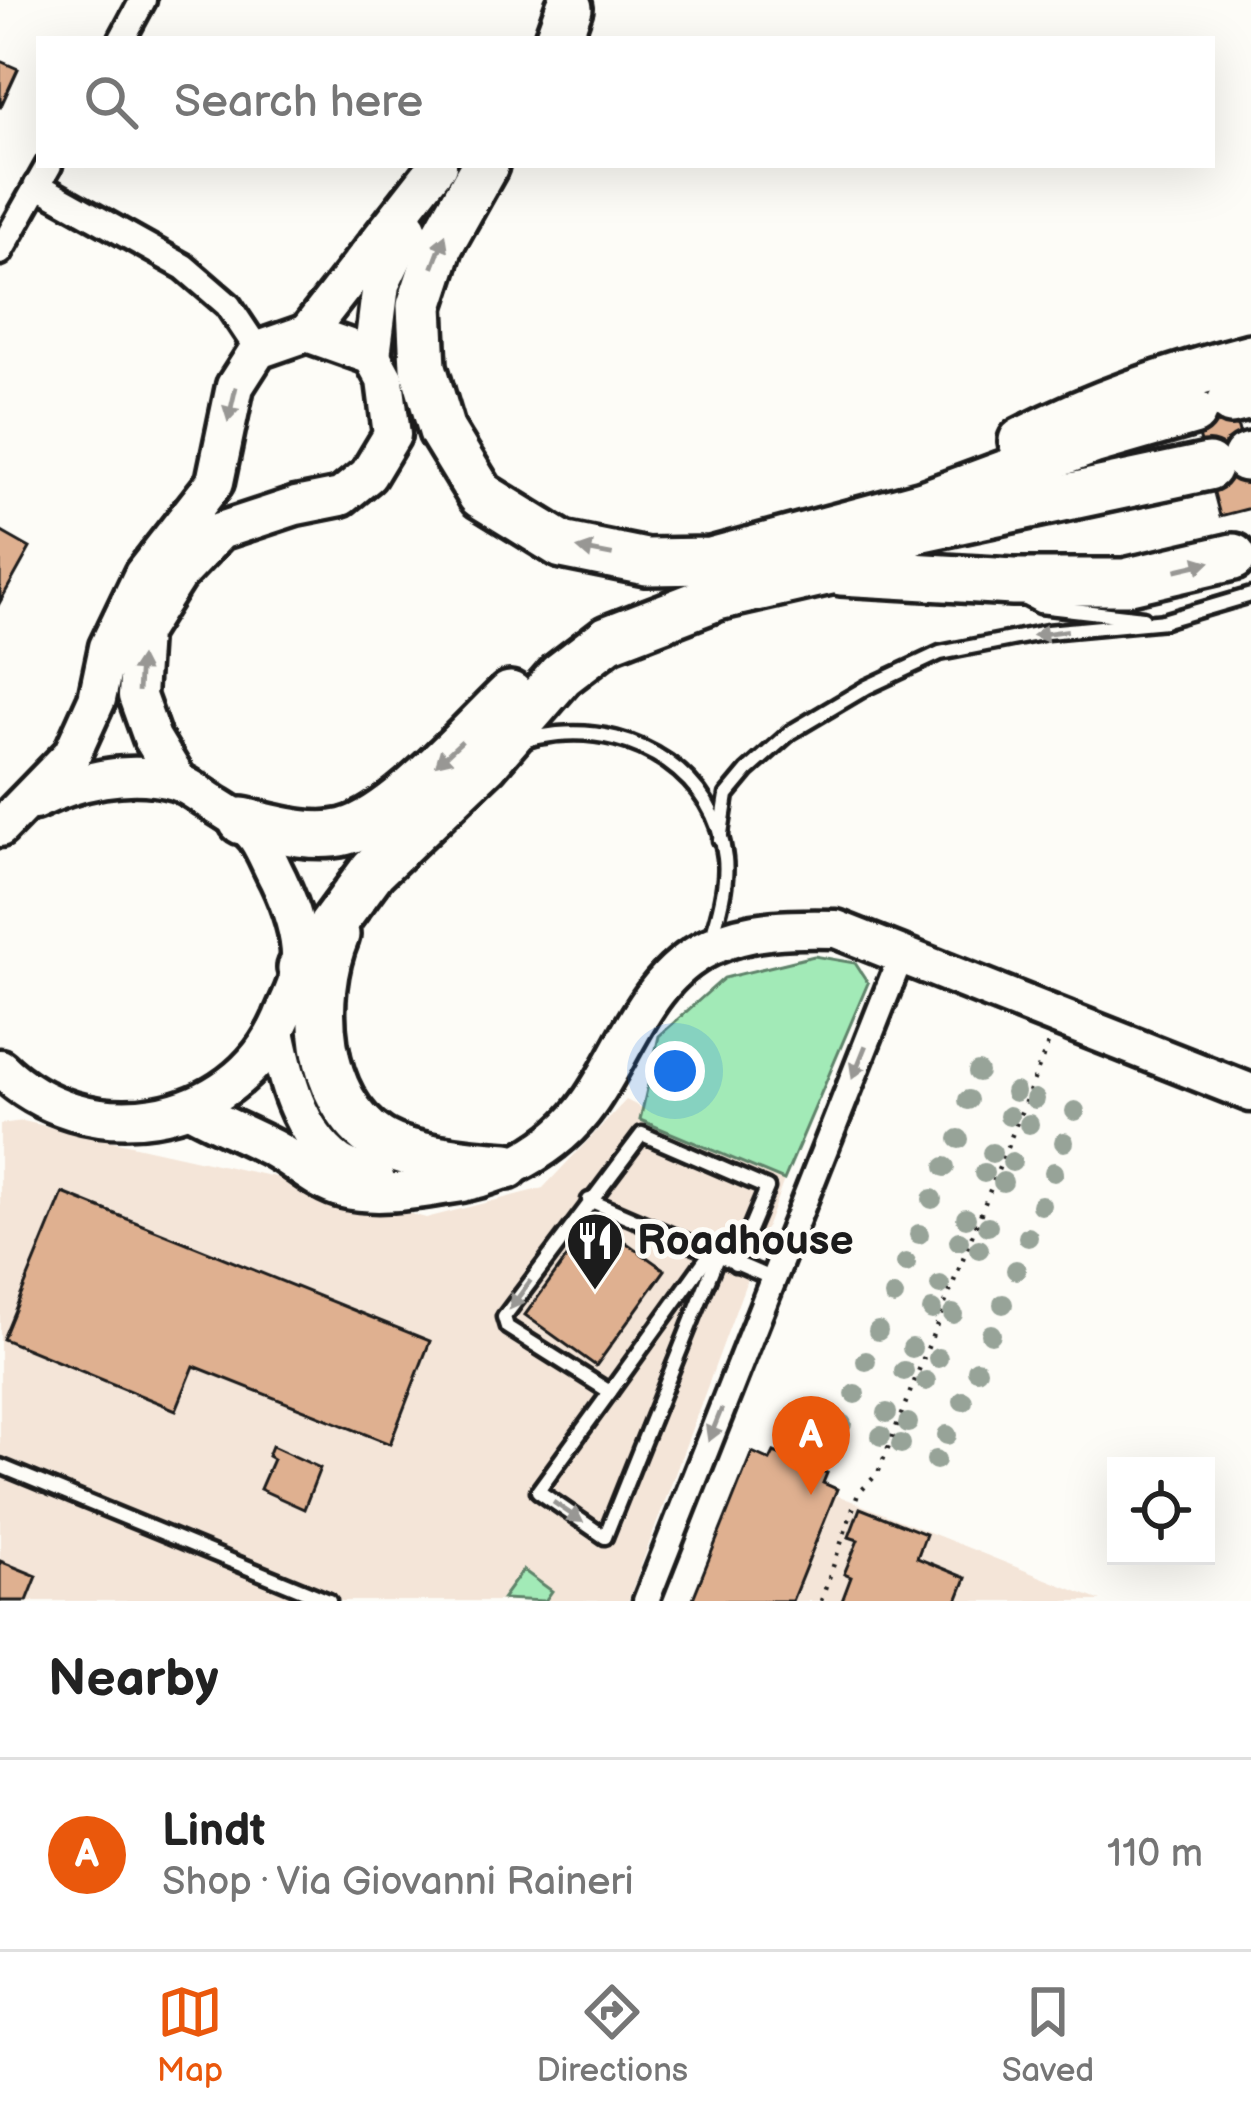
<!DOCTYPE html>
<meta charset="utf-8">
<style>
:root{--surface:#fff;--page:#f2f2f2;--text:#222;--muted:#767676;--line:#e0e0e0;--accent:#ea580c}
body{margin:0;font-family:"Balsamiq Sans",sans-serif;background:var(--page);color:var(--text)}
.controls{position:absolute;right:36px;bottom:36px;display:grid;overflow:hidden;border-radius:0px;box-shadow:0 12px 48px #0002}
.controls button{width:108px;height:108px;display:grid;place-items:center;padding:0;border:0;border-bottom:3px solid var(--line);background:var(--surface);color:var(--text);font:60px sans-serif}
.you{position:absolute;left:675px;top:1071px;width:42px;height:42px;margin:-30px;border:9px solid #fff;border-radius:50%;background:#1a73e8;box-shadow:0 0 0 18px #1a73e833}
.badge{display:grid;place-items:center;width:78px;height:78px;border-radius:50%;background:var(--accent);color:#fff;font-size:39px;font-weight:700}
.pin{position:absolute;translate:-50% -99px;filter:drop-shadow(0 3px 6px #0008)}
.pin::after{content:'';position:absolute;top:63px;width:42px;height:36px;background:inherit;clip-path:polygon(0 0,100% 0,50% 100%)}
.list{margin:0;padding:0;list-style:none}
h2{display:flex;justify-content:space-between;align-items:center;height:156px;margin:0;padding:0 48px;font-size:51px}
h2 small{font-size:39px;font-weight:400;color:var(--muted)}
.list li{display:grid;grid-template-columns:78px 1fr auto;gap:36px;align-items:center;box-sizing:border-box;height:192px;padding:0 48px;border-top:3px solid var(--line)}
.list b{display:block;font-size:45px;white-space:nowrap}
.list p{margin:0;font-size:39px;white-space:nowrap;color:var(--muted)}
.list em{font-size:39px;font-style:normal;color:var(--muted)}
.icon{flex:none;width:66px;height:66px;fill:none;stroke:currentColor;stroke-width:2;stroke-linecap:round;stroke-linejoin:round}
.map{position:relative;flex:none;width:1251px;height:1601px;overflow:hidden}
.search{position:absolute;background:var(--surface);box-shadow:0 12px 48px #0002;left:36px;right:36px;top:36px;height:132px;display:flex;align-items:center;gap:30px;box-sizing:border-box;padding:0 42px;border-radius:0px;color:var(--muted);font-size:45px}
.sheet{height:348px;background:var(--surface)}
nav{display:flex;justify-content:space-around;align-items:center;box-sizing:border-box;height:168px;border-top:3px solid var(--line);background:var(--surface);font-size:33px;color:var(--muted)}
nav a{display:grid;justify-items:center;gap:6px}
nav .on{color:var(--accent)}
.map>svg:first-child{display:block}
.built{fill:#f4e5d8}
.green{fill:#a2eab7;stroke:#5f836a;stroke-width:3}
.building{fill:#dfb090;stroke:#1c1c1c;stroke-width:3}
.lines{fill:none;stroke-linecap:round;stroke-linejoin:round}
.lane-casing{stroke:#1c1c1c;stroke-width:21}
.street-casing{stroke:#1c1c1c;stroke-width:33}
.secondary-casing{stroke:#1c1c1c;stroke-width:45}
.highway-casing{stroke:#1c1c1c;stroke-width:54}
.path{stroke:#1c1c1c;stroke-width:4.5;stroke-dasharray:3 9;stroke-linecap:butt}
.lane{stroke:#fdfcf7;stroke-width:12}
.street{stroke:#fdfcf7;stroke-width:24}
.secondary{stroke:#fdfcf7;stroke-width:36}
.highway{stroke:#fdfcf7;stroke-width:45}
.tree{fill:#97a398}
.oneway{fill:#989794}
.labels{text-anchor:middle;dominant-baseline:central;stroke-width:10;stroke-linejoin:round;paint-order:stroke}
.poi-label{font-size:42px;font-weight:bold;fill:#1c1c1c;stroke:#fdfcf7;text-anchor:start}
</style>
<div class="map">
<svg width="1251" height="1601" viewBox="0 0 1251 1601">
<rect width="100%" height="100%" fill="#fdfcf7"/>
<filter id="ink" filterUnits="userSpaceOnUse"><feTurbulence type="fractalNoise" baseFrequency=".00833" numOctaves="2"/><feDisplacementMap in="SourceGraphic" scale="24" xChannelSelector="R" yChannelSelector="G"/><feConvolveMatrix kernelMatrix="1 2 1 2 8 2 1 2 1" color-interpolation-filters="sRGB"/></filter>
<g filter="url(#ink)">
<g class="built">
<path d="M626 1100 784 1180 628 1601H0V1124L23 1121 279 1178 426 1218 543 1188Z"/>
<path d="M762 1465 1101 1601H705Z"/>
</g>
<g class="green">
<path d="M814 956 855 963 868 983 784 1180 640 1120 659 1036 724 978Z"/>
<path d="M523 1570 552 1591 545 1601 502 1599Z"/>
</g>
<g class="building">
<path d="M0 61 18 69 0 108Z"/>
<path d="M1219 356 1251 477V508L1220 516 1181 366Z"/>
<path d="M0 531 30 548 0 602Z"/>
<path d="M63 1193 430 1341 390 1444 194 1366 176 1410 3 1339Z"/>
<path d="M594 1220 665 1270 596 1366 525 1315Z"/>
<path d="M272 1446 320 1468 304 1509 260 1489 273 1459 268 1456Z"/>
<path d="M752 1452 770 1460 774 1452 827 1473 823 1483 837 1489 792 1601H692Z"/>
<path d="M860 1508 926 1534 917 1558 966 1578 957 1601H842L851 1577 844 1574 858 1540 849 1537Z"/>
<path d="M0 1561 37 1576 27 1601H0Z"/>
</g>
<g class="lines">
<g class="lane-casing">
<g id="lane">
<path d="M1022 597 1039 606 1143 618"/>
<path d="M1163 621 1251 595"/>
<path d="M523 742C534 736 546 736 558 734 636 726 716 775 725 858 728 884 719 915 711 939"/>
<path d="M720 840 727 795 747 771 791 732 867 687 940 653 1047 632 1166 621"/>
<path d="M589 1200 773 1279"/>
<path d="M711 1252 610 1392 507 1327 504 1317 642 1134 767 1188 735 1264"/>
<path d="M610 1392 538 1491 605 1537 718 1255"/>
<path d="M0 1466 329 1601"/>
</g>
</g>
<g class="street-casing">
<g id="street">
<path d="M122 39 143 0"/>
<path d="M37 185 184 267 228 305 258 350"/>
<path d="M0 252 49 165"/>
<path d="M646 1601 902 954"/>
</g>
</g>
<g class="secondary-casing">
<g id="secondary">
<path d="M307 333 438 165"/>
<path d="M372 356 381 284 408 228"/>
<path d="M0 828 72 754 97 699 108 647 143 574 215 482 235 386 258 350 307 333 372 356 385 380 392 435 368 475 341 497 296 506 220 531 177 576 141 633 137 696 152 738 178 781"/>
<path d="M276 1031C285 1076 298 1132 338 1162 348 1169 364 1173 375 1177"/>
<path d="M0 1068C84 1151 234 1130 282 1018 288 1002 300 983 300 966 302 937 290 904 278 879 271 866 265 850 257 838 246 823 230 814 214 804 203 797 189 785 175 781 128 768 76 781 34 801"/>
<path d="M190 1108C217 1123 245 1134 272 1148 295 1160 319 1184 343 1189 376 1197 409 1191 443 1186 499 1179 556 1150 589 1103 627 1050 645 978 710 947 749 928 795 928 836 929L1251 1093"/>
</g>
</g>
<g class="highway-casing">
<g id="highway">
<path d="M558 39 569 8"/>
<path d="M485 165 440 245 420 306 423 367 442 431 481 495 562 545 646 562 711 561 923 504 1093 441 1193 412"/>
<path d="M1231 401 1251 396"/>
<path d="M1022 441C1097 403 1170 378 1251 357"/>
<path d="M1246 458 1251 456"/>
<path d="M841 572 1013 582H1125L1233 557"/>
<path d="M242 821C273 828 312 840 344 832 396 819 470 733 510 695"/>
<path d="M336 935C310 997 316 1100 379 1140 407 1158 474 1164 507 1166"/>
<path d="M301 968 373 870 485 763 561 675 608 639 717 597 826 572 918 529 1208 467"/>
</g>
</g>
<path class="path" d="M821 1601 858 1494 878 1473 1048 1044"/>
<use href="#lane" class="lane"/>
<use href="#street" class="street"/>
<use href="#secondary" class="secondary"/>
<use href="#highway" class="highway"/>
</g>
<g class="tree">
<circle cx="978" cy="1072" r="10"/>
<circle cx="1015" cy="1092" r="10"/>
<circle cx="1035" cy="1099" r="10"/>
<circle cx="968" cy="1100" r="10"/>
<circle cx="1075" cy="1111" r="10"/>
<circle cx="1009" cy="1116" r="10"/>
<circle cx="1029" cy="1124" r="10"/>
<circle cx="959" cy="1139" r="10"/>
<circle cx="1064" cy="1142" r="10"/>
<circle cx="992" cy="1153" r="10"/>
<circle cx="1012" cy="1162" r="10"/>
<circle cx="945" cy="1167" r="10"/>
<circle cx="1054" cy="1172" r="10"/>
<circle cx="984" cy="1173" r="10"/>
<circle cx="1003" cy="1182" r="10"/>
<circle cx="932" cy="1199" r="10"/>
<circle cx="1041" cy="1205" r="10"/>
<circle cx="966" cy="1218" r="10"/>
<circle cx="988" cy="1226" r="10"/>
<circle cx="919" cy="1234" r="10"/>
<circle cx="1028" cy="1237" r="10"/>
<circle cx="959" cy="1241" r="10"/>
<circle cx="979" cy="1249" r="10"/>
<circle cx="906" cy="1263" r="10"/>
<circle cx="1016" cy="1270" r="10"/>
<circle cx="940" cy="1285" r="10"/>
<circle cx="894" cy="1296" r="10"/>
<circle cx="1003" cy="1304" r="10"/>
<circle cx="932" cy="1310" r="10"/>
<circle cx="953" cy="1314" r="10"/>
<circle cx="878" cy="1331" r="10"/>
<circle cx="991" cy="1334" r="10"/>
<circle cx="912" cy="1348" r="10"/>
<circle cx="938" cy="1358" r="10"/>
<circle cx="866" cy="1361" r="10"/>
<circle cx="977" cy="1370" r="10"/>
<circle cx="904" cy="1371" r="10"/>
<circle cx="926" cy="1381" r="10"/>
<circle cx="855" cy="1394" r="10"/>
<circle cx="963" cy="1401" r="10"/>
<circle cx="887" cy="1413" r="10"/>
<circle cx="908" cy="1423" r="10"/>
<circle cx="842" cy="1424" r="10"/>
<circle cx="947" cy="1435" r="10"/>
<circle cx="881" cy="1436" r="10"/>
<circle cx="901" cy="1444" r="10"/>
<circle cx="936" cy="1460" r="10"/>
</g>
<defs><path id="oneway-solid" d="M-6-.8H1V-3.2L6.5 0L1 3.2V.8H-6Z" transform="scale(3)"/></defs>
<g class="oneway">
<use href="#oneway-solid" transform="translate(439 251) rotate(-69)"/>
<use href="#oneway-solid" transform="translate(232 404) rotate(103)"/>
<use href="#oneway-solid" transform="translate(595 552) rotate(-169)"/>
<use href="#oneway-solid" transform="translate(1193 566) rotate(-13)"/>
<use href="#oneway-solid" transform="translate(1050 633) rotate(172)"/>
<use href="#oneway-solid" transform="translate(139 674) rotate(-87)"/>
<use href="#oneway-solid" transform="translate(449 753) rotate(137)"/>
<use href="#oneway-solid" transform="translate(859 1062) rotate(112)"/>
<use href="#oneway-solid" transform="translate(520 1295) rotate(126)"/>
<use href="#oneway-solid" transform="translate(715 1425) rotate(112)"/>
<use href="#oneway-solid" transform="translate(568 1512) rotate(34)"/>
</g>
</g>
<defs>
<g id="restaurant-pin" transform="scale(3)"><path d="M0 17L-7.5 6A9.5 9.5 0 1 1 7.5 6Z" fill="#1c1c1c" stroke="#fdfcf7"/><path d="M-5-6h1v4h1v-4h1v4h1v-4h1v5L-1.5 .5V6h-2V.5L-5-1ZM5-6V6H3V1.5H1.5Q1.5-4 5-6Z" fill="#fff"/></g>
</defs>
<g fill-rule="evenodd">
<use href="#restaurant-pin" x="595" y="1241"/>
</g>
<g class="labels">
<g class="poi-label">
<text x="637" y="1241">Roadhouse</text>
</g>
</g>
</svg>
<div class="controls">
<button><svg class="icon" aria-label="locate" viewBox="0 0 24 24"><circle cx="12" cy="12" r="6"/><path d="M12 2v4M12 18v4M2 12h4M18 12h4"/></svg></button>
</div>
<div class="you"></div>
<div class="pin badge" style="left:811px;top:1495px">A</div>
<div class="search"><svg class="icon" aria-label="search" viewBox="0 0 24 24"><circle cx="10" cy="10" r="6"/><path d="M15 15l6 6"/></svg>Search here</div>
</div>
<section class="sheet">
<h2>Nearby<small></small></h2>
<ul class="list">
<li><span class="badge">A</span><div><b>Lindt</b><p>Shop · Via Giovanni Raineri</p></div><em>110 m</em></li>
</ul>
</section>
<nav>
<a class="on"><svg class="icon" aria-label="map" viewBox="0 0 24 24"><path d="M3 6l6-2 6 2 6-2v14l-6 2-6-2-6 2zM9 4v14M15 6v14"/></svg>Map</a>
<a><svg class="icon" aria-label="directions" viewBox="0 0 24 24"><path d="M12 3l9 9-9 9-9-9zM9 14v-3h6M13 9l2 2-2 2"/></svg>Directions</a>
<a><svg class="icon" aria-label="saved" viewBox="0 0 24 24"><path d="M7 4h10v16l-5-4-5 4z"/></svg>Saved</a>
</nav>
